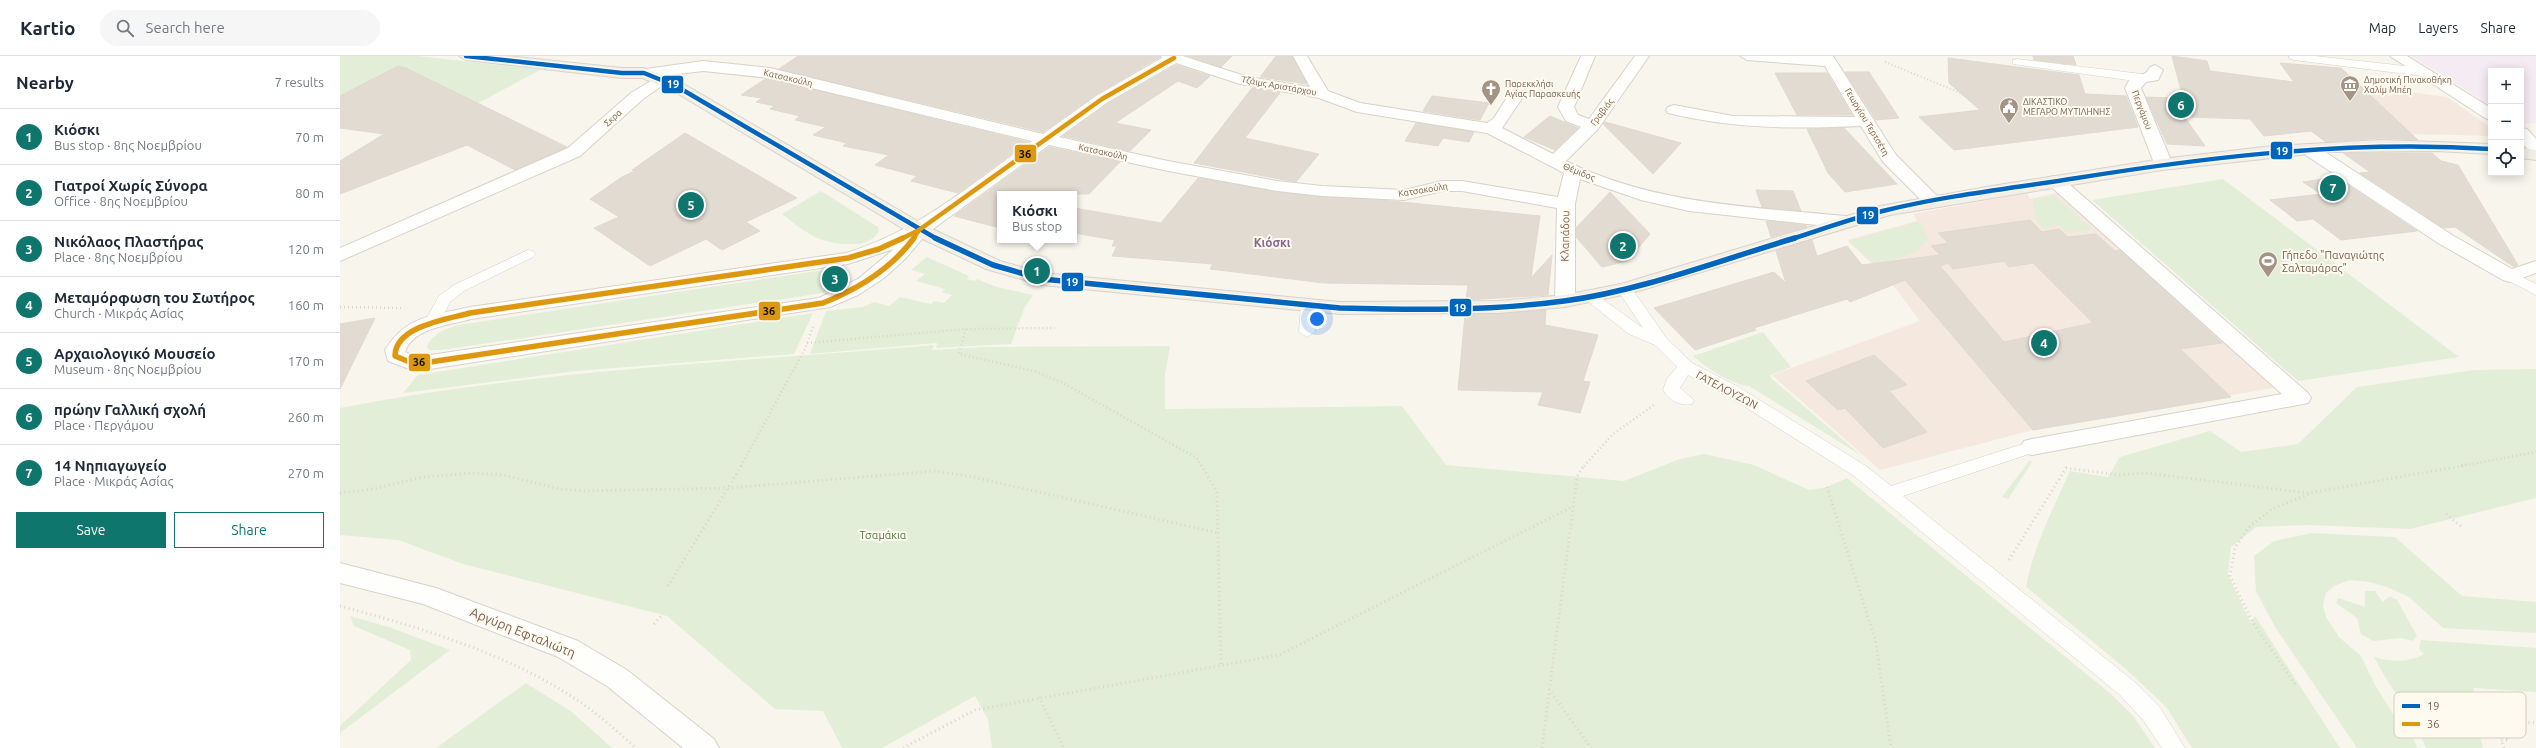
<!DOCTYPE html>
<meta charset="utf-8">
<style>
:root{--surface:#fff;--page:#f6f6f7;--text:#1f2937;--muted:#747a83;--line:#e0e1e3;--accent:#0f766e}
body{margin:0;font-family:Ubuntu,sans-serif;background:var(--page);color:var(--text)}
.controls{position:absolute;right:12px;top:12px;display:grid;overflow:hidden;border-radius:0px;box-shadow:0 2px 10px #0003}
.controls button{width:36px;height:36px;display:grid;place-items:center;padding:0;border:0;border-bottom:1px solid var(--line);background:var(--surface);color:var(--text);font:20px sans-serif}
.you{position:absolute;left:977px;top:263px;width:14px;height:14px;margin:-10px;border:3px solid #fff;border-radius:50%;background:#1a73e8;box-shadow:0 0 0 6px #1a73e833}
.badge{display:grid;place-items:center;width:26px;height:26px;border-radius:50%;background:var(--accent);color:#fff;font-size:13px;font-weight:700}
.pin{position:absolute;translate:-50% -50%;border:2px solid #fff;box-shadow:0 1px 4px #0006}
.popup{position:absolute;left:657px;top:135px;width:80px;height:52px;box-sizing:border-box;display:grid;place-content:center;border-radius:0px;background:var(--surface);filter:drop-shadow(0 1px 3px #0005);font-size:13px;white-space:nowrap;color:var(--muted)}
.popup b{font-size:15px;color:var(--text)}
.popup::after{content:'';position:absolute;left:50%;top:100%;margin-left:-8px;border:8px solid transparent;border-top-color:var(--surface)}
.list{margin:0;padding:0;list-style:none}
h2{display:flex;justify-content:space-between;align-items:center;height:52px;margin:0;padding:0 16px;font-size:17px}
h2 small{font-size:13px;font-weight:400;color:var(--muted)}
.list li{display:grid;grid-template-columns:26px 1fr auto;gap:12px;align-items:center;box-sizing:border-box;height:56px;padding:0 16px;border-top:1px solid var(--line)}
.list b{display:block;font-size:15px;white-space:nowrap}
.list p{margin:0;font-size:13px;white-space:nowrap;color:var(--muted)}
.list em{font-size:13px;font-style:normal;color:var(--muted)}
.actions{display:flex;gap:8px;padding:12px 16px}
.actions a{flex:1;padding:9px 0;border:1px solid var(--accent);border-radius:0px;text-align:center;font-size:14px;color:var(--accent)}
.actions .main{background:var(--accent);color:#fff}
.icon{flex:none;width:22px;height:22px;fill:none;stroke:currentColor;stroke-width:2;stroke-linecap:round;stroke-linejoin:round}
.map{position:relative;flex:none;width:2196px;height:692px;overflow:hidden}
header{display:flex;align-items:center;gap:24px;box-sizing:border-box;height:56px;padding:0 20px;background:var(--surface);border-bottom:1px solid var(--line)}
header strong{font-size:19px}
nav{display:flex;gap:22px;margin-inline-start:auto;font-size:14px}
.search{width:280px;height:36px;background:var(--page);display:flex;align-items:center;gap:10px;box-sizing:border-box;padding:0 14px;border-radius:22px;color:var(--muted);font-size:15px}
main{display:flex}
aside{flex:1;background:var(--surface)}
.map>svg:first-child{display:block}
.commercial{fill:#f5e8de}
.education{fill:#f5ecf3}
.green{fill:#e3eed9}
.building{fill:#e2dbd2;stroke:#e1d9cf;fill-rule:evenodd}
.lines{fill:none;stroke-linecap:round;stroke-linejoin:round}
.service-casing{stroke:#d7d2cb;stroke-width:1}
.minor-casing{stroke:#d7d2cb;stroke-width:2}
.primary-casing{stroke:#d9d2cb;stroke-width:2}
.path-far2{stroke:#dad5cf;stroke-width:2;stroke-dasharray:1 2.5;stroke-linecap:butt}
.path-far1{stroke:#dad5cf;stroke-width:2.5;stroke-dasharray:1 3;stroke-linecap:butt}
.path{stroke:#dad5cf;stroke-width:3;stroke-dasharray:1 3.5;stroke-linecap:butt}
.service{fill:#fefefc;fill-rule:evenodd}
.minor{fill:#fefefc;fill-rule:evenodd}
.primary{fill:#f2efe7;fill-rule:evenodd}
.bus-1-far1-casing{stroke:#fefaf0;stroke-width:7}
.bus-1-casing{stroke:#fefaf0;stroke-width:8}
.bus-2-far1-casing{stroke:#fefaf0;stroke-width:7}
.bus-2-casing{stroke:#fefaf0;stroke-width:8}
.bus-1-far1{stroke:#0065bd;stroke-width:4.5}
.bus-1{stroke:#0065bd;stroke-width:5.5}
.bus-2-far1{stroke:#dd980f;stroke-width:4.5}
.bus-2{stroke:#dd980f;stroke-width:5.5}
.labels{text-anchor:middle;dominant-baseline:central;stroke-width:4;stroke-linejoin:round;paint-order:stroke}
.far-street-label{font-size:9px;fill:#765f4d;stroke:#fefaf0}
.far-poi-label{font-size:9px;fill:#765f4d;stroke:#fefaf0;text-anchor:start}
.street-label{font-size:11px;fill:#765f4d;stroke:#fefaf0}
.poi-label{font-size:11px;fill:#765f4d;stroke:#fefaf0;text-anchor:start}
.park-label{font-size:11px;fill:#517b45;stroke:#fefaf0}
.neighbourhood-label{font-size:12px;font-weight:bold;fill:#866691;stroke:#fefaf0}
.near-street-label{font-size:13px;fill:#765f4d;stroke:#fefaf0}
.key{fill:#fefaf0;stroke:#d5ccbf;stroke-width:1}
.key-label{font-size:11px;fill:#765f4d}
.line-badge{stroke:#fefaf0;stroke-width:1.5}
.badge-label{font-size:11px;text-anchor:middle;font-weight:bold;fill:#fff}
.pale-badge-label{font-size:11px;text-anchor:middle;font-weight:bold;fill:#111}
</style>
<header>
<strong>Kartio</strong>
<div class="search"><svg class="icon" aria-label="search" viewBox="0 0 24 24"><circle cx="10" cy="10" r="6"/><path d="M15 15l6 6"/></svg>Search here</div>
<nav><a>Map</a><a>Layers</a><a>Share</a></nav>
</header>
<main>
<aside>
<h2>Nearby<small>7 results</small></h2>
<ul class="list">
<li><span class="badge">1</span><div><b>Κιόσκι</b><p>Bus stop · 8ης Νοεμβρίου</p></div><em>70 m</em></li>
<li><span class="badge">2</span><div><b>Γιατροί Χωρίς Σύνορα</b><p>Office · 8ης Νοεμβρίου</p></div><em>80 m</em></li>
<li><span class="badge">3</span><div><b>Νικόλαος Πλαστήρας</b><p>Place · 8ης Νοεμβρίου</p></div><em>120 m</em></li>
<li><span class="badge">4</span><div><b>Μεταμόρφωση του Σωτήρος</b><p>Church · Μικράς Ασίας</p></div><em>160 m</em></li>
<li><span class="badge">5</span><div><b>Αρχαιολογικό Μουσείο</b><p>Museum · 8ης Νοεμβρίου</p></div><em>170 m</em></li>
<li><span class="badge">6</span><div><b>πρώην Γαλλική σχολή</b><p>Place · Περγάμου</p></div><em>260 m</em></li>
<li><span class="badge">7</span><div><b>14 Νηπιαγωγείο</b><p>Place · Μικράς Ασίας</p></div><em>270 m</em></li>
</ul>
<div class="actions"><a class="main">Save</a><a>Share</a></div>
</aside>
<div class="map">
<svg width="2196" height="692" viewBox="0 0 2196 692">
<rect width="100%" height="100%" fill="#f8f5ed"/>
<g class="commercial">
<path d="M1950 20 2107 41 2151 72V80L2037 77Z"/>
<path d="M1687 137 1690 143 1716 137 1938 331 1693 374 1540 414 1432 319 1580 265 1551 226 1507 184 1577 165 1573 158Z"/>
</g>
<path class="education" d="M2072 0H2196V67L2181 68V15H2151V50Z"/>
<g class="green">
<path d="M0 0H78L200 14 118 58 0 48Z"/>
<path d="M1883 123 2119 301 1958 325 1752 144Z"/>
<path d="M481 135 538 171 539 175C533 185 524 188 512 188 481 189 466 177 442 158Z"/>
<path d="M1715 140 1753 174 1727 177 1719 169 1704 172 1695 163 1693 143Z"/>
<path d="M1577 166 1583 171 1588 184 1574 197 1536 209 1509 185Z"/>
<path d="M587 201 629 220 627 223 634 225 637 223 657 231 693 239 684 253 671 288 596 292 597 287 470 298 486 255 523 251 534 246 549 250 560 241 591 248 594 245 604 247 612 239 602 236 605 233 576 225 585 218 571 214Z"/>
<path d="M490 213 502 216 505 221C501 230 492 234 483 237L102 294H89L87 291C91 278 107 272 119 269Z"/>
<path d="M473 257 454 298 236 315 63 337 78 319Z"/>
<path d="M1423 276 1451 311 1430 319 1431 322 1522 400 1409 330C1390 328 1367 312 1353 300Z"/>
<path d="M594 289 592 294 644 291 830 290 825 319V353L1062 350 1106 409 1284 425 1340 403 1364 398 1414 409 1469 434 1487 431 1507 422 1772 639 1793 660 1815 692H652L648 664 635 640 542 692H502L483 655 435 653 327 560 123 508 58 484 0 479V352C196 314 396 306 594 289Z"/>
<path d="M2196 313V442L2070 473 1968 469 1916 471 1891 491 1888 519 1911 567 1915 560 2000 692H1852L1827 652 1786 613 1686 531C1694 489 1713 453 1730 415L1768 421 1780 401 1870 375 1901 396 1958 388 2017 331 2134 314Z"/>
<path d="M1690 404 1692 406 1668 443 1662 441Z"/>
<path d="M1972 477 2055 481 2122 540 2196 546V577L2103 572 2069 541 2047 531 2029 526 2010 524 1994 530 1986 537 1983 550 1986 561 1999 581 2021 600 2035 629 2060 669 2072 678 2077 692H2017L1935 571 1916 535 1914 500 1934 485Z"/>
<path d="M2025 535H2035L2043 546 2050 540 2057 544 2077 580 2072 585 2062 582 2033 585 2021 578 2017 562 1996 547 1998 542 2025 551Z"/>
<path d="M10 560 49 571 110 594 0 677V670L71 604 70 594 14 570Z"/>
<path d="M2081 584 2196 592V636L2134 632 2132 643 2143 692H2086C2073 660 2050 632 2034 601 2051 606 2068 607 2084 598L2079 593Z"/>
<path d="M186 627 232 656 272 692H96Z"/>
</g>
<g class="building">
<path d="M458 0H820V1L755 39 703 76 439 13Z"/>
<path d="M848 0H892L881 11Z"/>
<path d="M936 0H952L967 28 920 21Z"/>
<path d="M1693 0H1733L1736 9 1694 4Z"/>
<path d="M1832 0 1867 5 1870 15 1954 26 1940 7 2001 12 2078 84 2042 82 1986 86 1971 75 1924 80 1910 63 1848 61Z"/>
<path d="M1608 2 1739 19 1745 38 1786 40 1798 71 1614 94 1579 61 1640 54 1609 27Z"/>
<path d="M836 9 870 20 857 32 838 25 775 67 811 74 790 95 723 80 769 47Z"/>
<path d="M58 10 66 12 227 91 175 114 127 89 0 138V105L44 78 0 72V40Z"/>
<path d="M1505 16H1529L1559 62 1536 64Z"/>
<path d="M1435 17H1487L1512 59H1457Z"/>
<path d="M425 23H430L688 86 618 137 571 125 577 120 535 109 549 99 503 90 507 87 473 79 486 71 455 64 460 60 430 53 435 50 416 46 422 42 401 39Z"/>
<path d="M912 32 940 37 905 82 979 98 956 126 854 107Z"/>
<path d="M1092 40 1149 47 1140 64 1083 55Z"/>
<path d="M1806 41 1831 42 1865 90 1827 88Z"/>
<path d="M1210 60 1238 72 1215 94 1184 81Z"/>
<path d="M1265 66 1341 87 1313 118 1263 68Z"/>
<path d="M1076 67 1134 76 1129 86 1103 82 1098 90 1065 85Z"/>
<path d="M1504 72 1557 128 1505 136 1488 117 1467 73Z"/>
<path d="M345 77 457 142 406 166 420 175 382 194 366 183 310 210 254 172 279 161 250 143 282 121 295 115 292 114Z"/>
<path d="M709 91 780 106 749 138H660V172L614 160Z"/>
<path d="M2003 97H2092L2101 105 2118 109 2178 209 2174 211 2115 171 2104 172 2020 117 2030 116Z"/>
<path d="M1996 121 2077 175 2001 184 1973 163 1957 165 1930 144 1981 138 1963 126Z"/>
<path d="M858 122 937 136 1051 145 1200 160 1191 222 1212 199 1208 239 1126 244 1128 229 984 227 870 213 873 208 772 200 777 190H772L775 184 734 177V152L821 167Z"/>
<path d="M1416 134 1453 135 1461 155 1422 151Z"/>
<path d="M1270 136 1310 178 1287 205 1262 211 1236 181V172Z"/>
<path d="M1690 164 1702 176 1719 173 1728 181 1756 178 1775 195 1780 194 1882 287 1840 293 1891 341 1693 374 1565 224 1510 246 1507 243 1414 272 1416 274 1355 294 1314 252 1434 216 1446 227 1436 195 1472 184 1477 200 1507 190 1522 209 1600 199 1591 190 1608 187 1598 177ZM1664 205 1669 211 1693 207 1753 267 1664 286 1600 210 1608 207 1613 213Z"/>
<path d="M1426 165 1466 169 1467 171 1431 181Z"/>
<path d="M1206 254 1205 269 1258 279 1243 325 1250 326 1240 357 1198 349 1203 336 1118 334 1125 259Z"/>
<path d="M35 262 0 333V268Z"/>
<path d="M1534 299 1567 329 1549 335 1587 376 1543 392 1505 352 1498 354 1466 325Z"/>
</g>
<g class="lines">
<g class="service-casing">
<g id="service">
<path d="M1949 0H1975L2083 12 2089 16 2083 20 1954 4 1950 3Z"/>
<path d="M1677 3 1802 18 1808 22 1802 26 1673 8V4Z"/>
<path d="M188 194 193 195 195 198 193 201 124 235 110 246 99 268H87L85 265 99 240 114 229Z"/>
<path d="M2170 215 2196 228V239L2165 223 2162 220 2165 217Z"/>
<path d="M1285 228 1290 230 1327 283 1352 307 1395 329 1526 410 1551 430 1686 387 1692 385 1698 387 1701 391 1698 395 1563 440 1796 627 1819 650 1845 692H1822L1803 664 1780 639 1514 420 1383 337 1348 319 1340 332 1354 344 1352 348C1341 351 1328 343 1323 334L1327 323 1337 311 1315 289 1289 278 1241 240 1244 237H1254L1303 272 1277 233Z"/>
<path d="M969 244 977 249 975 276 967 281 959 276 961 249Z"/>
</g>
</g>
<g class="minor-casing">
<g id="minor">
<path d="M821 0H843L908 21 970 31 953 0H967L988 35 1020 47 1147 67 1154 62 1171 35H1183L1185 38 1162 72 1213 98 1241 71 1226 65 1218 51 1241 0H1255L1234 51 1238 59 1249 63 1295 0H1309L1258 73 1226 105C1312 148 1411 151 1505 160L1511 162 1514 166 1511 170 1505 172 1349 155 1301 144 1240 123 1235 148V245L1232 249H1218L1215 245 1217 152 1122 135H1102L1064 144 982 140 937 135 828 115 709 89 586 178 566 202 544 222 518 239 490 251 90 313 72 314 48 305 45 294C67 259 92 260 130 251L506 197C577 176 633 127 692 85L430 22 363 15 322 20 329 24 326 27 303 43 240 100 0 205V192L228 92 291 37 319 20H299L296 17 299 14 363 5 430 12 703 78 756 40 822 2ZM836 7 900 28 979 42 1017 56 1147 77 1224 117 1218 141 1122 125H1102L1064 134 982 130 937 125 828 105 719 81 768 46ZM554 193 518 223 479 242 90 299 74 300 65 296C72 272 110 269 131 263L508 208Z"/>
<path d="M1400 0H1493L1556 99 1597 140 1600 144 1597 148H1585L1543 106 1521 70C1456 73 1392 73 1328 57L1326 54 1328 51 1334 49 1393 60 1515 61 1485 10 1407 4Z"/>
<path d="M2050 0H2067L2151 52V64L2145 62Z"/>
<path d="M1815 9 1823 14 1818 24 1806 26 1801 32 1832 107 1829 111H1817L1814 107 1785 32 1790 23 1806 17 1810 11Z"/>
<path d="M2181 72 2187 73 2196 83V97L2190 96 2181 86Z"/>
<path d="M1970 89 1976 90 2112 179 2172 213 2196 205V217L2170 226 2163 224 2098 187 1964 98 1962 94 1964 90Z"/>
<path d="M1715 120 1721 121 1968 337 1971 342 1968 347 1692 399 1684 397 1681 391 1684 385 1692 383 1942 338 1709 129 1706 125 1709 121Z"/>
<path d="M0 507 96 532 238 585 287 614 374 683 379 692H343L267 630 218 601 83 548 0 527Z"/>
</g>
</g>
<g class="primary-casing">
<g id="primary">
<path d="M119 0H167L282 12H304L342 27 586 170 660 205 703 217 1000 246 1159 245 1225 239 1281 228 1540 150 1652 130 1822 103 1932 90 2042 84 2151 88V98L2097 95 1987 96 1822 114 1550 159 1292 237 1225 251 1159 257 1000 258 702 229 646 213 572 178 330 33 302 22H282L126 4Z"/>
<path d="M2181 92 2196 94V104L2181 102Z"/>
</g>
</g>
<path class="path-far2" d="M1545 6 1638 44"/>
<g class="path-far1">
<path d="M0 251 63 252"/>
<path d="M626 273 619 298 694 315 721 326 857 402 861 410"/>
<path d="M467 287 626 273 715 272"/>
<path d="M401 410 465 293 473 271"/>
<path d="M1244 410 1273 378 1314 349"/>
<path d="M2121 410 2196 396"/>
</g>
<g class="path">
<path d="M861 409 877 436 881 610"/>
<path d="M1487 431 1536 587 1551 692"/>
<path d="M0 437 33 433 83 421 134 417 163 419 220 433 245 435 389 432 595 415 633 421 879 477"/>
<path d="M2106 458 2122 471"/>
<path d="M1669 504 1726 412 1779 419 1805 417 1969 437 2127 409"/>
<path d="M328 530 402 409"/>
<path d="M0 550C82 572 166 597 237 644 258 658 277 675 296 692"/>
<path d="M314 568 321 560"/>
<path d="M1955 628 1912 565 1890 520 1895 492 1908 472 1932 453 1969 438"/>
<path d="M1209 633 1251 692"/>
<path d="M699 641 724 692"/>
<path d="M563 692 635 654 939 599 1232 451"/>
<path d="M1202 692 1237 421 1244 409"/>
<path d="M2164 692 2161 684H2169L2159 665 2196 667"/>
</g>
<use href="#service" class="service"/>
<use href="#minor" class="minor"/>
<use href="#primary" class="primary"/>
<g class="bus-1-far1-casing">
<g id="bus-1-far1">
<path d="M126 0 282 17H304L336 30 597 183"/>
<path d="M1452 183C1483 173 1515 161 1547 154 1609 139 1674 132 1737 122 1875 100 2011 84 2151 93"/>
</g>
</g>
<g class="bus-1-casing">
<path id="bus-1" d="M595 182 653 209 702 223 1000 252C1074 254 1150 255 1224 245 1301 235 1380 204 1455 182"/>
</g>
<g class="bus-2-far1-casing">
<g id="bus-2-far1">
<path d="M579 174 762 43 834 2"/>
<path d="M561 183 579 174"/>
<path d="M573 183 579 174"/>
</g>
</g>
<g class="bus-2-casing">
<path id="bus-2" d="M563 182 539 193 508 202 130 257C108 263 55 270 55 300L72 307 90 306 483 247C518 233 551 213 574 182"/>
</g>
<use href="#bus-1-far1" class="bus-1-far1"/>
<use href="#bus-1" class="bus-1"/>
<use href="#bus-2-far1" class="bus-2-far1"/>
<use href="#bus-2" class="bus-2"/>
</g>
<defs>
<g id="museum-pin" transform="scale(1)"><path d="M0 17L-7.5 6A9.5 9.5 0 1 1 7.5 6Z" fill="#a49485" stroke="#fefaf0"/><path d="M0-6L6-3V-2H-6V-3ZM-5-1h2V3h-2ZM-1-1h2V3h-2ZM3-1h2V3H3ZM-6 4H6V6H-6Z" fill="#fff"/></g>
<g id="church-pin" transform="scale(1)"><path d="M0 17L-7.5 6A9.5 9.5 0 1 1 7.5 6Z" fill="#a49485" stroke="#fefaf0"/><path d="M-1.2-6h2.4v3.5h3.3v2.4h-3.3V6h-2.4V-.1h-3.3v-2.4h3.3Z" fill="#fff"/></g>
<g id="civic-pin" transform="scale(1)"><path d="M0 17L-7.5 6A9.5 9.5 0 1 1 7.5 6Z" fill="#a49485" stroke="#fefaf0"/><path d="M-.6-6.5H3V-4.5H.6V-3L4-1V1h2V6H-6V1h2V-1L-.6-3ZM-1.2 2.5V6h2.4V2.5Z" fill="#fff"/></g>
<g id="stadium-pin" transform="scale(1)"><path d="M0 17L-7.5 6A9.5 9.5 0 1 1 7.5 6Z" fill="#a49485" stroke="#fefaf0"/><path d="M0-5a6.5 5 0 1 0 0 10a6.5 5 0 1 0 0-10ZM-3.5-1.8h7v3.6h-7Z" fill="#fff"/></g>
</defs>
<g fill-rule="evenodd">
<use href="#museum-pin" x="2010" y="29"/>
<use href="#church-pin" x="1151" y="33"/>
<use href="#civic-pin" x="1669" y="51"/>
<use href="#stadium-pin" x="1928" y="205"/>
</g>
<g class="labels">
<g class="far-street-label">
<text transform="translate(448 22) rotate(13)">Κατσακούλη</text>
<text transform="translate(939 30) rotate(10)">Τζάιμς Αριστάρχου</text>
<text transform="translate(1802 54) rotate(69)">Περγάμου</text>
<text transform="translate(1262 56) rotate(-53)">Γραβιάς</text>
<text transform="translate(273 62) rotate(-42)">Σκρα</text>
<text transform="translate(1527 66) rotate(59)">Γεωργίου Τερτσέτη</text>
<text transform="translate(763 96) rotate(12)">Κατσακούλη</text>
<text transform="translate(1239 116) rotate(22)">Θέμιδος</text>
<text transform="translate(1083 134) rotate(-9)">Κατσακούλη</text>
</g>
<g class="far-poi-label">
<text x="2024" y="24">Δημοτική Πινακοθήκη<tspan x="2024" dy="10">Χαλίμ Μπέη</tspan></text>
<text x="1165" y="28">Παρεκκλήσι<tspan x="1165" dy="10">Αγίας Παρασκευής</tspan></text>
<text x="1683" y="46">ΔΙΚΑΣΤΙΚΟ<tspan x="1683" dy="10">ΜΕΓΑΡΟ ΜΥΤΙΛΗΝΗΣ</tspan></text>
</g>
<g class="street-label">
<text transform="translate(1225 180) rotate(-89)">Κλαπάδου</text>
<text transform="translate(1387 334) rotate(28)">ΓΑΤΕΛΟΥΖΩΝ</text>
</g>
<g class="poi-label">
<text x="1942" y="199">Γήπεδο "Παναγιώτης<tspan x="1942" dy="13">Σαλταμάρας"</tspan></text>
</g>
<g class="park-label">
<text x="543" y="479">Τσαμάκια</text>
</g>
<g class="neighbourhood-label">
<text x="932" y="186">Κιόσκι</text>
</g>
<g class="near-street-label">
<text transform="translate(183 576) rotate(22)">Αργύρη Εφταλιώτη</text>
</g>
</g>
<rect x="2054" y="636" width="132" height="46" rx="6" class="key"/>
<rect x="2062" y="648" width="18" height="4" fill="#0065bd"/>
<rect x="2062" y="666" width="18" height="4" fill="#dd980f"/>
<g class="key-label">
<text x="2087" y="654">19</text>
<text x="2087" y="672">36</text>
</g>
<g class="line-badge">
<rect x="321" y="19" width="23" height="19" rx="4" fill="#0065bd"/>
<rect x="1930" y="85" width="23" height="19" rx="4" fill="#0065bd"/>
<rect x="674" y="88" width="23" height="19" rx="4" fill="#dd980f"/>
<rect x="1516" y="150" width="23" height="19" rx="4" fill="#0065bd"/>
<rect x="721" y="216" width="23" height="20" rx="4" fill="#0065bd"/>
<rect x="1109" y="242" width="23" height="19" rx="4" fill="#0065bd"/>
<rect x="418" y="245" width="23" height="20" rx="4" fill="#dd980f"/>
<rect x="68" y="297" width="23" height="19" rx="4" fill="#dd980f"/>
</g>
<g class="badge-label">
<text x="333" y="32">19</text>
<text x="1942" y="99">19</text>
<text x="1528" y="163">19</text>
<text x="732" y="230">19</text>
<text x="1120" y="256">19</text>
</g>
<g class="pale-badge-label">
<text x="685" y="102">36</text>
<text x="429" y="259">36</text>
<text x="79" y="310">36</text>
</g>
</svg>
<div class="controls">
<button>+</button>
<button>−</button>
<button><svg class="icon" aria-label="locate" viewBox="0 0 24 24"><circle cx="12" cy="12" r="6"/><path d="M12 2v4M12 18v4M2 12h4M18 12h4"/></svg></button>
</div>
<div class="you"></div>
<div class="pin badge" style="left:697px;top:215px">1</div>
<div class="popup"><b>Κιόσκι</b>Bus stop</div>
<div class="pin badge" style="left:1283px;top:190px">2</div>
<div class="pin badge" style="left:495px;top:223px">3</div>
<div class="pin badge" style="left:1704px;top:287px">4</div>
<div class="pin badge" style="left:351px;top:149px">5</div>
<div class="pin badge" style="left:1841px;top:49px">6</div>
<div class="pin badge" style="left:1993px;top:132px">7</div>
</div>
</main>
